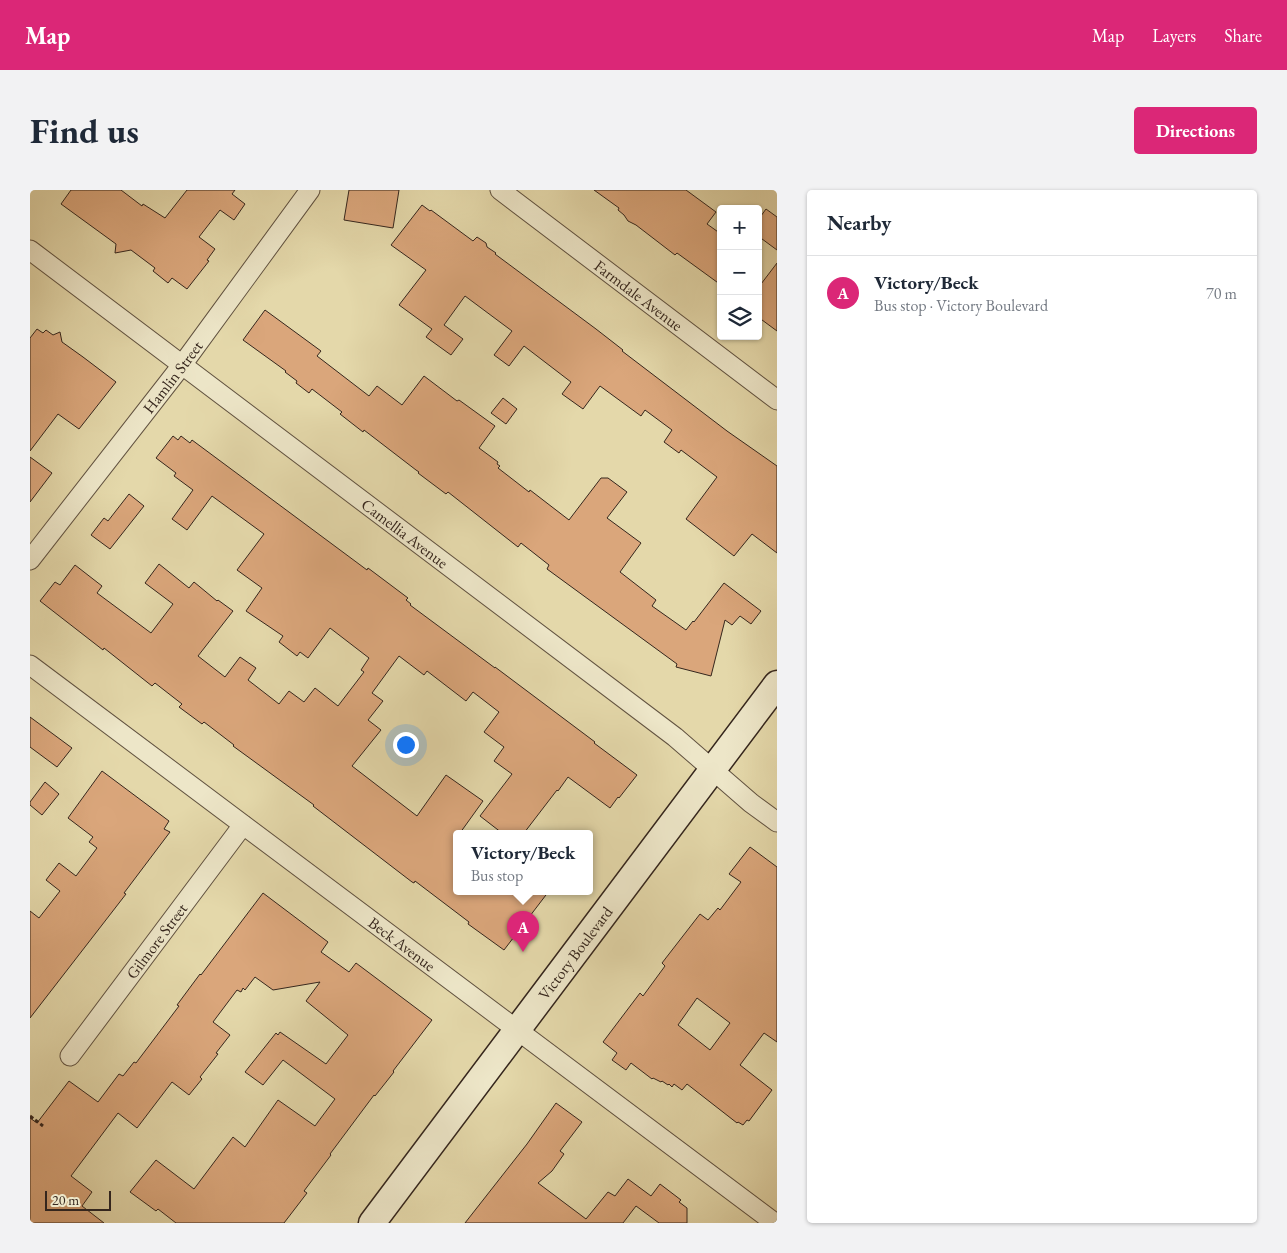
<!DOCTYPE html>
<meta charset="utf-8">
<style>
:root{--surface:#fff;--page:#f2f2f3;--text:#1f2937;--muted:#747a83;--line:#e0e1e3;--accent:#db2777}
body{margin:0;font-family:"EB Garamond",serif;background:var(--page);color:var(--text)}
.controls{position:absolute;right:15px;top:15px;display:grid;overflow:hidden;border-radius:5px;box-shadow:0 1px 4px #0004}
.controls button{width:45px;height:45px;display:grid;place-items:center;padding:0;border:0;border-bottom:1px solid var(--line);background:var(--surface);color:var(--text);font:25px sans-serif}
.scale{position:absolute;left:15px;bottom:12px;width:66px;box-sizing:border-box;padding-left:5px;border:2px solid #35261d;border-top:0;font-size:14px;line-height:18px;white-space:nowrap;color:#35261d;-webkit-text-stroke:4px #ede6c8;paint-order:stroke}
.you{position:absolute;left:375px;top:554px;width:18px;height:18px;margin:-12px;border:4px solid #fff;border-radius:50%;background:#1a73e8;box-shadow:0 0 0 8px #1a73e833}
.badge{display:grid;place-items:center;width:32px;height:32px;border-radius:50%;background:var(--accent);color:#fff;font-size:16px;font-weight:700}
.pin{position:absolute;translate:-50% -41px;filter:drop-shadow(0 1px 2px #0008)}
.pin::after{content:'';position:absolute;top:26px;width:18px;height:15px;background:inherit;clip-path:polygon(0 0,100% 0,50% 100%)}
.popup{position:absolute;left:423px;top:640px;width:140px;height:65px;box-sizing:border-box;display:grid;place-content:center;border-radius:5px;background:var(--surface);filter:drop-shadow(0 1px 4px #0005);font-size:16px;white-space:nowrap;color:var(--muted)}
.popup b{font-size:19px;color:var(--text)}
.popup::after{content:'';position:absolute;left:50%;top:100%;margin-left:-10px;border:10px solid transparent;border-top-color:var(--surface)}
.list{margin:0;padding:0;list-style:none}
h2{display:flex;justify-content:space-between;align-items:center;height:65px;margin:0;padding:0 20px;font-size:21px}
h2 small{font-size:16px;font-weight:400;color:var(--muted)}
.list li{display:grid;grid-template-columns:32px 1fr auto;gap:15px;align-items:center;box-sizing:border-box;height:75px;padding:0 20px;border-top:1px solid var(--line)}
.list b{display:block;font-size:19px;white-space:nowrap}
.list p{margin:0;font-size:16px;white-space:nowrap;color:var(--muted)}
.list em{font-size:16px;font-style:normal;color:var(--muted)}
.icon{flex:none;width:28px;height:28px;fill:none;stroke:currentColor;stroke-width:2;stroke-linecap:round;stroke-linejoin:round}
.map{position:relative;flex:none;width:747px;height:1033px;overflow:hidden;border-radius:5px}
header{display:flex;align-items:center;gap:30px;box-sizing:border-box;height:70px;padding:0 25px;background:var(--accent);color:#fff}
header strong{font-size:24px}
nav{display:flex;gap:28px;margin-inline-start:auto;font-size:18px}
.intro{display:flex;align-items:center;justify-content:space-between;box-sizing:border-box;height:120px;padding:0 30px}
h1{margin:0;font-size:35px}
.button{padding:12px 22px;border-radius:5px;background:var(--accent);color:#fff;font-size:18px;font-weight:700}
main{display:flex;gap:30px;padding:0 30px}
aside{flex:1;background:var(--surface);border-radius:5px;box-shadow:0 1px 4px #0004}
.map>svg:first-child{display:block}
.building{fill:#daa67b;stroke:#35261d;fill-rule:evenodd}
.lines{fill:none;stroke-linecap:round;stroke-linejoin:round}
.street-casing{stroke:#615240;stroke-width:21}
.secondary-casing{stroke:#35261d;stroke-width:29}
.path{stroke:#35261d;stroke-width:3;stroke-dasharray:4 2.5;stroke-linecap:butt}
.street{stroke:#ede6c8;stroke-width:19}
.secondary{stroke:#ede6c8;stroke-width:26}
.labels{text-anchor:middle;dominant-baseline:central;stroke-width:4.5;stroke-linejoin:round;paint-order:stroke}
.street-label{font-size:16px;fill:#35261d;stroke:#ede6c8}
</style>
<header>
<strong>Map</strong>
<nav><a>Map</a><a>Layers</a><a>Share</a></nav>
</header>
<div class="intro"><h1>Find us</h1><a class="button">Directions</a></div>
<main>
<div class="map">
<svg width="747" height="1033" viewBox="0 0 747 1033">
<rect width="100%" height="100%" fill="#e4d8aa"/>
<filter id="stains"><feTurbulence type="fractalNoise" baseFrequency=".004" numOctaves="4"/><feColorMatrix values="0 0 0 0 .2 0 0 0 0 .09 0 0 0 0 .02 0 0 0 .5 -.17"/></filter>
<radialGradient id="worn" r=".72"><stop offset=".6" stop-color="#630" stop-opacity="0"/><stop offset="1" stop-color="#630" stop-opacity=".3"/></radialGradient>
<g class="building">
<path d="M41 0H91L112 16 113 14 135 28 157 0H205L202 4 215 14 204 30 190 20 169 47 185 59 177 70 179 71 157 99 142 88 138 93 123 81 125 78 101 60 85 63 86 54 31 14Z"/>
<path d="M319 0H369L363 38 314 30Z"/>
<path d="M564 0H656L686 22 677 34 691 44V95L647 63 645 65 606 35 598 31 594 25 588 20 589 18Z"/>
<path d="M392 15 400 21 401 20 443 51 447 47 456 53 457 57 466 63 465 64 566 139 593 160 592 161 697 241 747 276V363L722 344 704 366 656 329 687 287 651 260 649 263 634 252 642 240 615 220 611 226 570 196 553 219 532 204 541 192 494 156 479 176 464 165 482 141 435 106 414 135 433 149 421 165 396 147 402 139 369 115 396 80 361 55Z"/>
<path d="M736 19 747 27V60L728 46V30Z"/>
<path d="M747 73V141L728 127V98Z"/>
<path d="M235 120 291 161 287 166 339 206 347 196 372 215 394 186 427 211 429 210 465 236 449 258 468 272 467 274 470 276 468 278 499 302 500 300 539 330 571 288H578L597 302 577 328 611 353 590 382 626 410 622 416 656 440 663 431 664 432 694 393 731 421 721 434 710 426 702 435 695 430 681 486 646 477 647 474 517 379 519 375 491 353 488 357 418 302 416 304 388 283 389 282 386 280 334 240 333 242 310 224 312 222 282 199 279 203 266 193 267 191 255 182 256 181 213 150Z"/>
<path d="M7 139 13 143 16 140 23 145 30 142 32 152 53 167 86 192 49 239 28 224 0 261V148Z"/>
<path d="M473 208 487 219 476 234 461 223Z"/>
<path d="M143 246 148 250 151 246 160 253 162 250 337 380 338 378 378 408 376 410 381 414 380 415 465 478V477L565 552 564 553 607 585 589 608 588 607 580 618 538 587 528 601 527 600 494 643H472L450 626 482 584 464 571 474 557 454 542 469 522 443 502 436 511 397 481 394 485 369 466 342 503 353 511 338 530 351 540 322 576 387 626 416 585 453 611 430 643H427V648L425 651 427 652V701H519L474 760 438 734 439 732 385 691 384 693 382 692 283 616 284 615 203 556 204 555 174 532 172 534 149 517 152 514 125 493 122 496 74 458 73 460 10 411 25 392 30 395 45 375 72 396 67 403 121 443 143 414 115 393 129 374 159 398 164 392 187 411 188 410 203 421 168 466 195 487 210 467 226 478 218 490 249 514 259 501 274 512 285 498 308 516 334 482 331 480 339 468 300 438 278 468 270 462 267 466 249 452 253 446 216 421 232 398 207 380 234 344 182 306 157 340 142 329 163 300 144 286 146 283 126 268Z"/>
<path d="M0 267 22 283 0 312Z"/>
<path d="M99 304 114 316 80 359 61 345 74 328 78 331Z"/>
<path d="M0 527 42 558 27 577 0 557Z"/>
<path d="M72 581 139 631 134 639 140 642 94 703 96 704 0 828V721L9 728 30 701 16 690 29 673 46 686 67 658 59 652 63 647 38 628Z"/>
<path d="M15 592 29 604 12 625 0 615V612Z"/>
<path d="M720 657 747 677V852L734 843 710 875 742 900 719 931 717 930 713 935 708 932 707 933 657 894 652 900 644 894 642 897 639 894 638 895 632 891 631 892 623 888 622 889 601 873 596 880 582 870 587 863 573 852 610 803 613 806 635 776 632 773 670 724 678 730 688 718 690 720 711 692 699 684ZM667 808 700 833 680 860 648 835Z"/>
<path d="M233 703 298 752 291 762 319 782 326 773 402 830 363 881 364 882 345 906 344 905 300 964 301 965 274 1001 277 1003 254 1033H146L128 1019 126 1021 100 1002 126 970 164 999 203 947 215 957 248 910 285 936 305 909 253 870 233 895 215 882 246 843 248 845 250 842 296 874 318 845 276 811 290 792 243 800 225 787 215 800 213 798 211 802 207 800 183 832 200 845 186 863 188 864 170 887 172 889 159 905 142 892 107 938 88 923 41 986 62 1002 52 1016 74 1033H0V928L7 933 39 891 68 912 89 884 93 886 104 872 106 873 149 816 147 815 170 784 171 785Z"/>
<path d="M526 913 552 932 530 961 534 964 522 981 508 993 556 1029 578 1002 585 1006 598 989 621 1006 630 994 651 1010 649 1012 657 1018V1033H629L606 1016 593 1033H435L497 954Z"/>
</g>
<g class="lines">
<g class="street-casing">
<g id="street">
<path id="s1" d="M470 0 747 210"/>
<path id="s2" d="M0 60 645 547 721 613 747 632"/>
<path id="s3" d="M0 370 152 175 280 0"/>
<path id="s4" d="M0 475 745 1033"/>
<path id="s5" d="M40 866 213 635"/>
</g>
</g>
<g class="secondary-casing">
<g id="secondary">
<path id="s6" d="M342 1033 747 494"/>
</g>
</g>
<path class="path" d="M0 926 13 936"/>
<use href="#street" class="street"/>
<use href="#secondary" class="secondary"/>
</g>
<g class="labels">
<g class="street-label">
<text stroke="none"><textPath href="#s1" startOffset="174">Farmdale Avenue</textPath></text>
<text stroke="none"><textPath href="#s3" startOffset="232">Hamlin Street</textPath></text>
<text stroke="none"><textPath href="#s2" startOffset="470">Camellia Avenue</textPath></text>
<text stroke="none"><textPath href="#s5" startOffset="144">Gilmore Street</textPath></text>
<text stroke="none"><textPath href="#s4" startOffset="465">Beck Avenue</textPath></text>
<text stroke="none"><textPath href="#s6" startOffset="338">Victory Boulevard</textPath></text>
</g>
</g>
<rect width="100%" height="100%" filter="url(#stains)"/>
<rect width="100%" height="100%" fill="url(#worn)"/>
</svg>
<div class="controls">
<button>+</button>
<button>−</button>
<button><svg class="icon" aria-label="layers" viewBox="0 0 24 24"><path d="M12 4l9 5-9 5-9-5zM3 14l9 5 9-5"/></svg></button>
</div>
<div class="scale">20 m</div>
<div class="you"></div>
<div class="pin badge" style="left:493px;top:762px">A</div>
<div class="popup"><b>Victory/Beck</b>Bus stop</div>
</div>
<aside>
<h2>Nearby<small></small></h2>
<ul class="list">
<li><span class="badge">A</span><div><b>Victory/Beck</b><p>Bus stop · Victory Boulevard</p></div><em>70 m</em></li>
</ul>
</aside>
</main>
